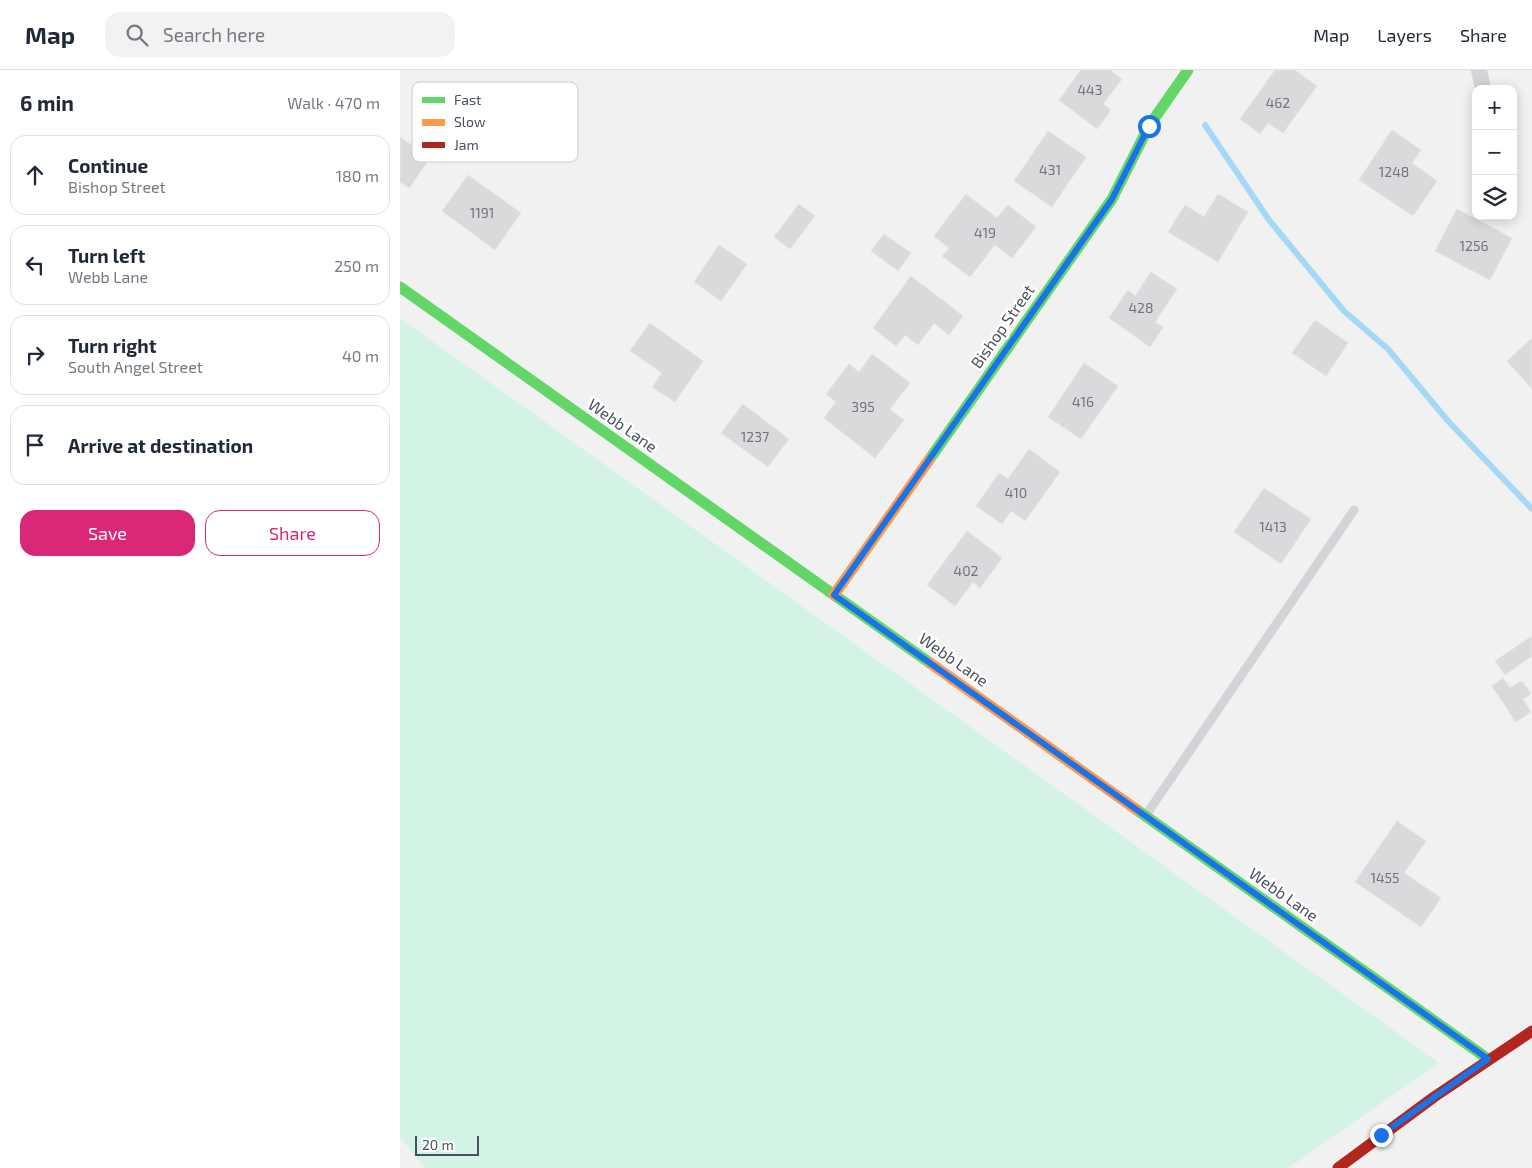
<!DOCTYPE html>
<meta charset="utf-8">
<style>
:root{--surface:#fff;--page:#f2f2f3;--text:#1f2937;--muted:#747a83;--line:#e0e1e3;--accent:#db2777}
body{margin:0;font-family:"Exo 2",sans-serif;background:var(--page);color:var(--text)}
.controls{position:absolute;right:15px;top:15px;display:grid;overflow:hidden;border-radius:10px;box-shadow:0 2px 12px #0003}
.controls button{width:45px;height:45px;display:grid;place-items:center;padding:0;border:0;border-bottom:1px solid var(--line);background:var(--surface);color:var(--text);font:25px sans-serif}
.scale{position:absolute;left:15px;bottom:12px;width:64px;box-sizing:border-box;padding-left:5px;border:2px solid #465060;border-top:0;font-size:14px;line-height:18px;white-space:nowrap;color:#465060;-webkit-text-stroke:4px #fff;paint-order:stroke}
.stop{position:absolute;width:15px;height:15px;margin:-11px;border:4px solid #1a73e8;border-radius:50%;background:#fff}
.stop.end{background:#1a73e8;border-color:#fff;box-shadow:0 1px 5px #0008}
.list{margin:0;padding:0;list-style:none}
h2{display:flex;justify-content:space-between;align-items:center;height:65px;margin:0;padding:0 20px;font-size:21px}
h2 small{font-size:16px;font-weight:400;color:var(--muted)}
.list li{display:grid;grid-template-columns:32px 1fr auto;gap:15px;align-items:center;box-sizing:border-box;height:80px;margin:0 10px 10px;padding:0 10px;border:1px solid var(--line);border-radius:15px}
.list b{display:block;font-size:19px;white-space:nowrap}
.list p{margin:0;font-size:16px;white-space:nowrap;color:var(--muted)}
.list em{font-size:16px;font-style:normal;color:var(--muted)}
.actions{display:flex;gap:10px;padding:15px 20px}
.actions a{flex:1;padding:11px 0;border:1px solid var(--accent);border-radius:15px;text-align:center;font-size:18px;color:var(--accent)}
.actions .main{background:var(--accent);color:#fff}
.icon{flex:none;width:28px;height:28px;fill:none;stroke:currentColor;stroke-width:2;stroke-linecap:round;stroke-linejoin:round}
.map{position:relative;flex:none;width:1132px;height:1098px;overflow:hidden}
header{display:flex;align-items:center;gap:30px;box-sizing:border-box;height:70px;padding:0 25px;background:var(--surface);border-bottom:1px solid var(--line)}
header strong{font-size:24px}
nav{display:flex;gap:28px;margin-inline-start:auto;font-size:18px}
.search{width:350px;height:45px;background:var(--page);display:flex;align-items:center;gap:12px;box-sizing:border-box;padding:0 18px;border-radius:15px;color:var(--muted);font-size:19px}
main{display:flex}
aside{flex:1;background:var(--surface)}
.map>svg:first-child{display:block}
.green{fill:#d3f3e4}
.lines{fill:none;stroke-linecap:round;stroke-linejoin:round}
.stream{stroke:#a4d8f5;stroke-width:6}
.building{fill:#dadadd;stroke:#e3e3e4}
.lane{stroke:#d2d4d8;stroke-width:9}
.street{stroke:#d2d4d8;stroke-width:16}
.fast{stroke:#63d668;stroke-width:11}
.slow{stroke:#ff974d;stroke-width:11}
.jam{stroke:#b3261e;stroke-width:11}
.route{stroke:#1a73e8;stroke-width:6}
.labels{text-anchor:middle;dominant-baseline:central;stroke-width:5;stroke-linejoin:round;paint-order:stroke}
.number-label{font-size:14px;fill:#6c7480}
.street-label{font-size:16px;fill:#465060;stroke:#fff}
.key{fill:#fff;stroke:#c8cacf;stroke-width:1}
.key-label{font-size:14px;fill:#465060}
</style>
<header>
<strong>Map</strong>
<div class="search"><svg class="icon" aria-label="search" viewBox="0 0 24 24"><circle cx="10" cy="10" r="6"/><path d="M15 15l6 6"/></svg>Search here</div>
<nav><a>Map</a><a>Layers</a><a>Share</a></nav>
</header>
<main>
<aside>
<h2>6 min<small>Walk · 470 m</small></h2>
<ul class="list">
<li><svg class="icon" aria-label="ahead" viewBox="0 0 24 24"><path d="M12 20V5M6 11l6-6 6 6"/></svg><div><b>Continue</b><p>Bishop Street</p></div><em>180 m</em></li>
<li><svg class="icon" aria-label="left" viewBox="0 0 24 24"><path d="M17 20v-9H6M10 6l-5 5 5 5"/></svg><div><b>Turn left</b><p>Webb Lane</p></div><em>250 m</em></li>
<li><svg class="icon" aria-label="right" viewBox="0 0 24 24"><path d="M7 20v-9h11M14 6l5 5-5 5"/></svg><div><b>Turn right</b><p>South Angel Street</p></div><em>40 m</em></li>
<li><svg class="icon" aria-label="arrive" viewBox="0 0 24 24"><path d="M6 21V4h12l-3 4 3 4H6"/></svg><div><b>Arrive at destination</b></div></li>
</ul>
<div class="actions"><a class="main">Save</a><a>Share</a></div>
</aside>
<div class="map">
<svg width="1132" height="1098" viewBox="0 0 1132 1098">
<rect width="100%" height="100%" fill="#f2f1f1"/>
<path class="green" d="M0 248 1039 993 888 1098H25L0 1067Z"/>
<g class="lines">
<path class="stream" d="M805 55 869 150 944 241 988 279 1048 351 1132 439"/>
</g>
<g class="building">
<path d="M681 0H710L722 9 703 34 711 40 697 59 659 30Z"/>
<path d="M875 0H895L917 16 883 63 868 53 860 64 840 49Z"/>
<path d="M992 60 1021 80 1012 93 1037 111 1013 146 959 110Z"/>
<path d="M648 61 686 87 652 137 614 111Z"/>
<path d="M0 67 30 88 9 118 0 112Z"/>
<path d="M68 105 121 143 95 180 42 141Z"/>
<path d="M566 124 597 148 608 135 636 157 612 188 595 175 570 207 542 186 549 178 534 166Z"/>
<path d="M818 124 848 142 818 192 768 162 785 135 804 147Z"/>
<path d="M399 134 415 146 390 179 374 167Z"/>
<path d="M1057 139 1112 168 1090 210 1035 181Z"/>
<path d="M484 164 511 183 498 201 471 181Z"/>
<path d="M319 175 347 194 321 231 294 212Z"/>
<path d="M751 202 777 219 755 252 763 257 750 277 709 248 728 220 735 226Z"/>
<path d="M511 206 563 246 549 265 534 253 518 275 505 265 496 276 473 258Z"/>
<path d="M915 250 948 273 926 306 892 283Z"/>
<path d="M250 253 303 291 275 332 252 317 262 303 230 281Z"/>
<path d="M1132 268V319L1107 291Z"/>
<path d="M472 284 510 313 490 339 504 350 475 388 424 348 436 332 426 324 449 294 459 302Z"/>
<path d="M684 293 718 316 681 369 648 347Z"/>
<path d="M343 334 389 369 368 397 321 363Z"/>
<path d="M629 379 660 402 625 451 611 441 602 454 576 436 599 403 608 409Z"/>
<path d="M864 418 911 449 881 494 834 462Z"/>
<path d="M567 461 602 488 580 518 573 512 555 536 527 515Z"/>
<path d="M1132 566V586L1105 605 1095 591Z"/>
<path d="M1103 608 1110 618 1122 611 1131 624 1123 629 1131 642 1116 652 1092 616Z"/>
<path d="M997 751 1026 771 1004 803 1041 828 1021 857 955 812Z"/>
</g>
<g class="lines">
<path class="lane" d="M746 745 954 440"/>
<path class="street" d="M1079 0 1083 19"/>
<g class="fast">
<path d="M0 217 530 593"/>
<path d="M529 390 712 129 749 56 788 0"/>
<path d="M737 740 1088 989"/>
</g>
<g class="slow">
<path d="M434 525 529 390"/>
<path d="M530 593 737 740"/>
</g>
<path class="jam" d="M938 1098 1034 1027 1132 961"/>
</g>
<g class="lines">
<path class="route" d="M749 56 712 129 434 525 1088 989 981 1065"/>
</g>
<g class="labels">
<g class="number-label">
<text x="690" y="19">443</text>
<text x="878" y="32">462</text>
<text x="650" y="99">431</text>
<text x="994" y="101">1248</text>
<text x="82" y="142">1191</text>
<text x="585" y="162">419</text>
<text x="1074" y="175">1256</text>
<text x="741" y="237">428</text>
<text x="683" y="331">416</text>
<text x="463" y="336">395</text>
<text x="355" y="366">1237</text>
<text x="616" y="422">410</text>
<text x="873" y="456">1413</text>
<text x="566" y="500">402</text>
<text x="985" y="807">1455</text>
</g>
<g class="street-label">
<text transform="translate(602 256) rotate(-55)">Bishop Street</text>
<text transform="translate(223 355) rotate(35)">Webb Lane</text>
<text transform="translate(554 589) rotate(35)">Webb Lane</text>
<text transform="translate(884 824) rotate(35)">Webb Lane</text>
</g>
</g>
<rect x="12" y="12" width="166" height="80" rx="8" class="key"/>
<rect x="22" y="27" width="23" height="6" fill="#63d668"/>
<rect x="22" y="49" width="23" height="7" fill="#ff974d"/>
<rect x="22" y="72" width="23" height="6" fill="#b3261e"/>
<g class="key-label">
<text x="54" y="35">Fast</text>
<text x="54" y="57">Slow</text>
<text x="54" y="80">Jam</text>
</g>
</svg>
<div class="controls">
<button>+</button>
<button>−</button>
<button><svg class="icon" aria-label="layers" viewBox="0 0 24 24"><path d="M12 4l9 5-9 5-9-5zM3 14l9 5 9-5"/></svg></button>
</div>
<div class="scale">20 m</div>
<div class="stop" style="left:749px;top:56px"></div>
<div class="stop end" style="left:981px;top:1065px"></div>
</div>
</main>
